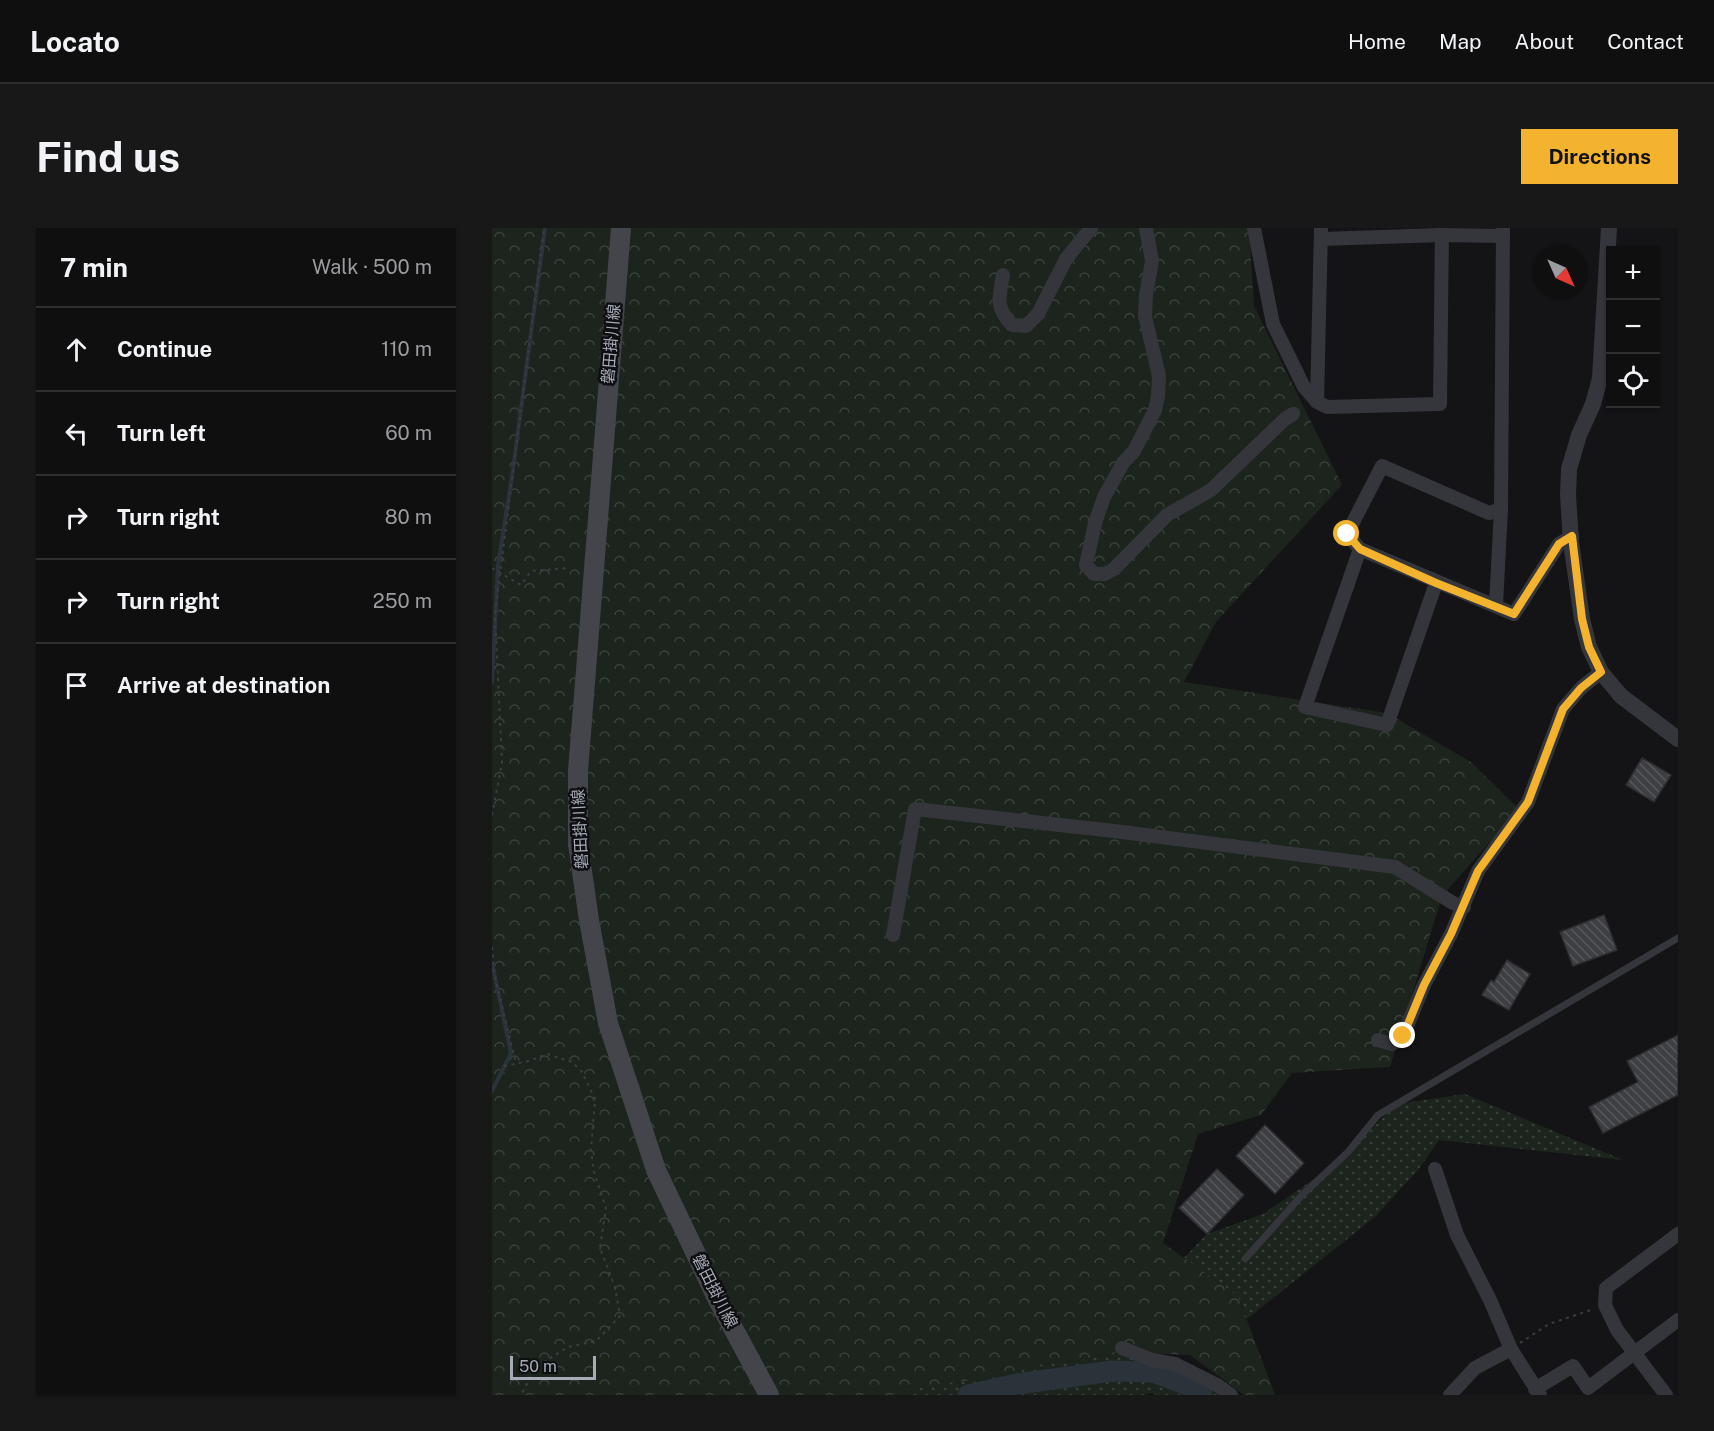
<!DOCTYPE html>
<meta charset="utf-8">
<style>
:root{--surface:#0f0f10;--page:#181819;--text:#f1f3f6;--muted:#9b9c9f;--line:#2f2f30;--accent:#f4b32e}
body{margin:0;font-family:"Public Sans","Noto Sans JP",sans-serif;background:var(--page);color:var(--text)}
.controls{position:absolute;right:18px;top:18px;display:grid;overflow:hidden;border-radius:0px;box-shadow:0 2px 4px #0004}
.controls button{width:54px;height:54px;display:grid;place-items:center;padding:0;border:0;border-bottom:2px solid var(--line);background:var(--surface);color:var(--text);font:30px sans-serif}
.compass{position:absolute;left:1042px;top:18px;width:54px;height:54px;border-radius:50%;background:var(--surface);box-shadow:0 2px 4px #0004;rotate:135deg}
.scale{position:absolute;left:18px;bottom:15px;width:86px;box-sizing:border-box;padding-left:6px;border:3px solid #a6abb7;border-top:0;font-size:16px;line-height:21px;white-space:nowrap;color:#a6abb7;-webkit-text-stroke:4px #0f0f11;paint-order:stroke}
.stop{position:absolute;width:18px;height:18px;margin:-14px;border:4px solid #f4b32e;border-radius:50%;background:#fff}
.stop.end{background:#f4b32e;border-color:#fff;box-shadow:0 2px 6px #0008}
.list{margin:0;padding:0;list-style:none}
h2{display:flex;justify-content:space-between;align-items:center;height:78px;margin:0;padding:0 24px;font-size:26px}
h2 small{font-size:20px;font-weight:400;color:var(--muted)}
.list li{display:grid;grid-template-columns:39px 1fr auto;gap:18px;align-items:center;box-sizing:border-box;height:84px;padding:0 24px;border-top:2px solid var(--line)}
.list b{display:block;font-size:22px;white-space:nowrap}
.list em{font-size:20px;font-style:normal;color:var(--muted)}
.icon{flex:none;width:33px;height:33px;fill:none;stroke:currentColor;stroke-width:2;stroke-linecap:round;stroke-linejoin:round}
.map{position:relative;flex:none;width:1186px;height:1167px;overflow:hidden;border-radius:0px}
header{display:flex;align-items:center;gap:36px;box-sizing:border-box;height:84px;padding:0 30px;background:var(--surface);border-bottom:2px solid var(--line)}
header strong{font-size:28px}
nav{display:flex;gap:33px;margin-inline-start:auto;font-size:21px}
.intro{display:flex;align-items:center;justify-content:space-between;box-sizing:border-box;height:144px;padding:0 36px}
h1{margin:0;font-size:42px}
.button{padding:15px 27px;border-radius:0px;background:var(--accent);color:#111;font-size:21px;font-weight:700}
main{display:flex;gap:36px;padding:0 36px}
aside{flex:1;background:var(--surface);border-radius:0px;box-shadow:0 2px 4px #0004}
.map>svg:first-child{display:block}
.grass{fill:url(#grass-dots)}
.forest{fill:url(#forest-crowns)}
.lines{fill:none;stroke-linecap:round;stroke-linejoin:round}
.stream{stroke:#2a333a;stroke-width:4}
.river{stroke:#2a333a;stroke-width:21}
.building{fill:url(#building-back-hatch);stroke:#2e2e32;stroke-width:1.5}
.path{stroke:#3b3d42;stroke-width:2;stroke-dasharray:3 4.5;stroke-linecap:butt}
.service{stroke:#35363b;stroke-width:7}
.minor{stroke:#35363b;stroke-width:14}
.tertiary{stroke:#35363b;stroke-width:16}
.secondary{stroke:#43454b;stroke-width:20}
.route{stroke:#f4b32e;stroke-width:8}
.labels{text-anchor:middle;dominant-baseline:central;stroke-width:5;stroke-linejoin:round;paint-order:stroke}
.street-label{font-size:16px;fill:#a6abb7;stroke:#0f0f11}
</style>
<header>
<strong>Locato</strong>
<nav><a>Home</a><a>Map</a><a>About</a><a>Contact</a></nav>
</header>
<div class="intro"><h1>Find us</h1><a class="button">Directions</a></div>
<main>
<aside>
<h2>7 min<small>Walk · 500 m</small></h2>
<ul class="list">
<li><svg class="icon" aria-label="ahead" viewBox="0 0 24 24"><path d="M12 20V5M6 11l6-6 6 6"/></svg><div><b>Continue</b></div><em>110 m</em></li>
<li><svg class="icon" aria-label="left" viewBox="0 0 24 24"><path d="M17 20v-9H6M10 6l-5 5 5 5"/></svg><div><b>Turn left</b></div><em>60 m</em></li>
<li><svg class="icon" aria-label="right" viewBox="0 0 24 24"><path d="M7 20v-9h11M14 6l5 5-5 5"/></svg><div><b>Turn right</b></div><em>80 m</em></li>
<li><svg class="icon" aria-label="right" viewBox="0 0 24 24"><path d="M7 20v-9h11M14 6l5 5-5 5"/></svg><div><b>Turn right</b></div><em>250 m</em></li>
<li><svg class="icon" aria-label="arrive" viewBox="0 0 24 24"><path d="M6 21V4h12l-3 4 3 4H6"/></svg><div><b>Arrive at destination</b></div></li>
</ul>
</aside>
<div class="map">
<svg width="1186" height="1167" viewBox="0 0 1186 1167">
<defs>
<pattern id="grass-dots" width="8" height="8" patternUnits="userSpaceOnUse" patternTransform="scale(1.5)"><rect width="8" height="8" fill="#1c241d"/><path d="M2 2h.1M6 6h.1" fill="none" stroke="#3a413c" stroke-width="1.8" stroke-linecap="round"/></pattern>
<pattern id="forest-crowns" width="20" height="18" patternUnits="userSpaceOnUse" patternTransform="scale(1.5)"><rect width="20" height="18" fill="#1c241d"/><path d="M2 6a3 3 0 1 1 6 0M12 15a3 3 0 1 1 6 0" fill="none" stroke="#3a413c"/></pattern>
<pattern id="building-back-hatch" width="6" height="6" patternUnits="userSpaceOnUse" patternTransform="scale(1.5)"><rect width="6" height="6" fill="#3e3f43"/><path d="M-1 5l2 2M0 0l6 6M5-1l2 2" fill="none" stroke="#57585c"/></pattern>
</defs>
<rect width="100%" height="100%" fill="#141416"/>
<g class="grass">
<path d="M973 866 1131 932 947 912 926 942 884 988 755 1091 746 1068 692 1030 715 1006 771 986 845 935 905 876Z"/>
<path d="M626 1124 743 1167H664L659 1165 651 1167H412L431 1158 542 1137 584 1133Z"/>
</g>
<path class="forest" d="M0 0H757L762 78 850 257 724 394 692 454 895 485 979 534 1027 581 950 668 898 839 800 845 769 887 706 906 671 1015 746 1068 783 1167H752L698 1127 626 1124 584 1133 542 1137 513 1148 431 1158 412 1167H0Z"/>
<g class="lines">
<g class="stream">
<path d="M0 454 6 337 20 248 53 0"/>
<path d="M0 735 19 825 0 863"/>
</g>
<path class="river" d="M476 1167 525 1156 620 1143 661 1144 701 1159 710 1167"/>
</g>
<g class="building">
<path d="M1150 530 1179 547 1162 574 1134 557Z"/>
<path d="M1112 687 1125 722 1081 738 1068 704Z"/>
<path d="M1015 732 1038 746 1017 782 990 767 999 752 1002 754Z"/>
<path d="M1186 807V867L1111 905 1097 879 1146 854 1135 833Z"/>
<path d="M773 897 812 935 783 966 744 928Z"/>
<path d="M725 941 752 967 715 1006 687 980Z"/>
</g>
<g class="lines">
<g class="path">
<path d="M0 340 29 357 39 343 77 340"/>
<path d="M0 587 10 535 3 386 52 0"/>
<path d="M0 719 2 745 24 836"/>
<path d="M12 838 37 833 55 826 80 834 90 844 103 871 99 922 102 944 114 980 108 1020 123 1059 128 1088 104 1113 76 1119 44 1139 29 1167"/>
<path d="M1028 1115 1057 1096 1102 1081"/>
</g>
<path class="service" d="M753 1031 810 967 856 924 886 887 1186 710"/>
<g class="minor">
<path d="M654 0 660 33 654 67 653 88 667 148 666 168 663 182 642 223 631 235 612 269 603 295 594 337 602 346H613L622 341 675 287 719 262 793 191 801 186"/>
<path d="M762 0 781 96 812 159 825 174 835 179 948 176 950 0"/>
<path d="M829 11 950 7 1011 8"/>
<path d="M511 47C507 70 503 79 520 97L534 98 546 86 574 31 599 0"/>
<path d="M825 174 829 0"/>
<path d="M1009 281 997 285 890 238 855 306 868 321 1022 386 1067 316 1080 308"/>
<path d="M868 321 813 479 895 497 944 355"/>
<path d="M1004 377 1009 281 1011 0"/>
<path d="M401 707 423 581 622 603 903 639 961 675 972 679"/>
<path d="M886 812 900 816 911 808 932 757 959 706 986 643 1036 574 1071 481 1089 460 1109 444"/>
<path d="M943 941 965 1007 998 1072 1019 1121 1048 1167"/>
<path d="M630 1120 660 1132 683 1136 725 1157 739 1167"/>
<path d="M1043 1161 1081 1138 1096 1160 1186 1092"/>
<path d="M958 1167 983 1140 1019 1121"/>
<path d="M1174 1167 1125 1102 1113 1077 1114 1060 1186 1006"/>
</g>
<path class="tertiary" d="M1117 0 1108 150 1101 176 1087 207 1077 241 1076 267 1079 314 1090 391 1097 419 1109 444 1129 468 1186 511"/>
<path class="secondary" d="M129 0 86 543V616L97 692 116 795 164 942 225 1070 277 1167"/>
</g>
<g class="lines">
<path class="route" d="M855 306 868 321 944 355 1022 386 1067 316 1080 308 1090 391 1097 419 1109 444 1089 460 1071 481 1036 574 986 643 959 706 932 757 911 808"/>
</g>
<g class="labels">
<g class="street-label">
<text transform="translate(119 116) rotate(-85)">磐田掛川線</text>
<text transform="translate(88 601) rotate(-93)">磐田掛川線</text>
<text transform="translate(223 1063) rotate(63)">磐田掛川線</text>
</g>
</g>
</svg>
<div class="controls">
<button>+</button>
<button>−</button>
<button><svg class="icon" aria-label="locate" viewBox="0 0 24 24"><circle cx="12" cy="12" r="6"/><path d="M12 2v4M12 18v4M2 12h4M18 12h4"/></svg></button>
</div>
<svg class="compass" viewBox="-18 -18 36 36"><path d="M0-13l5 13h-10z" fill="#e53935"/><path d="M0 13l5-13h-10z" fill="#9b9c9f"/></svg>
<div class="scale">50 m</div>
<div class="stop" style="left:855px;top:306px"></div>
<div class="stop end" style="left:911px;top:808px"></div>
</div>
</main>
